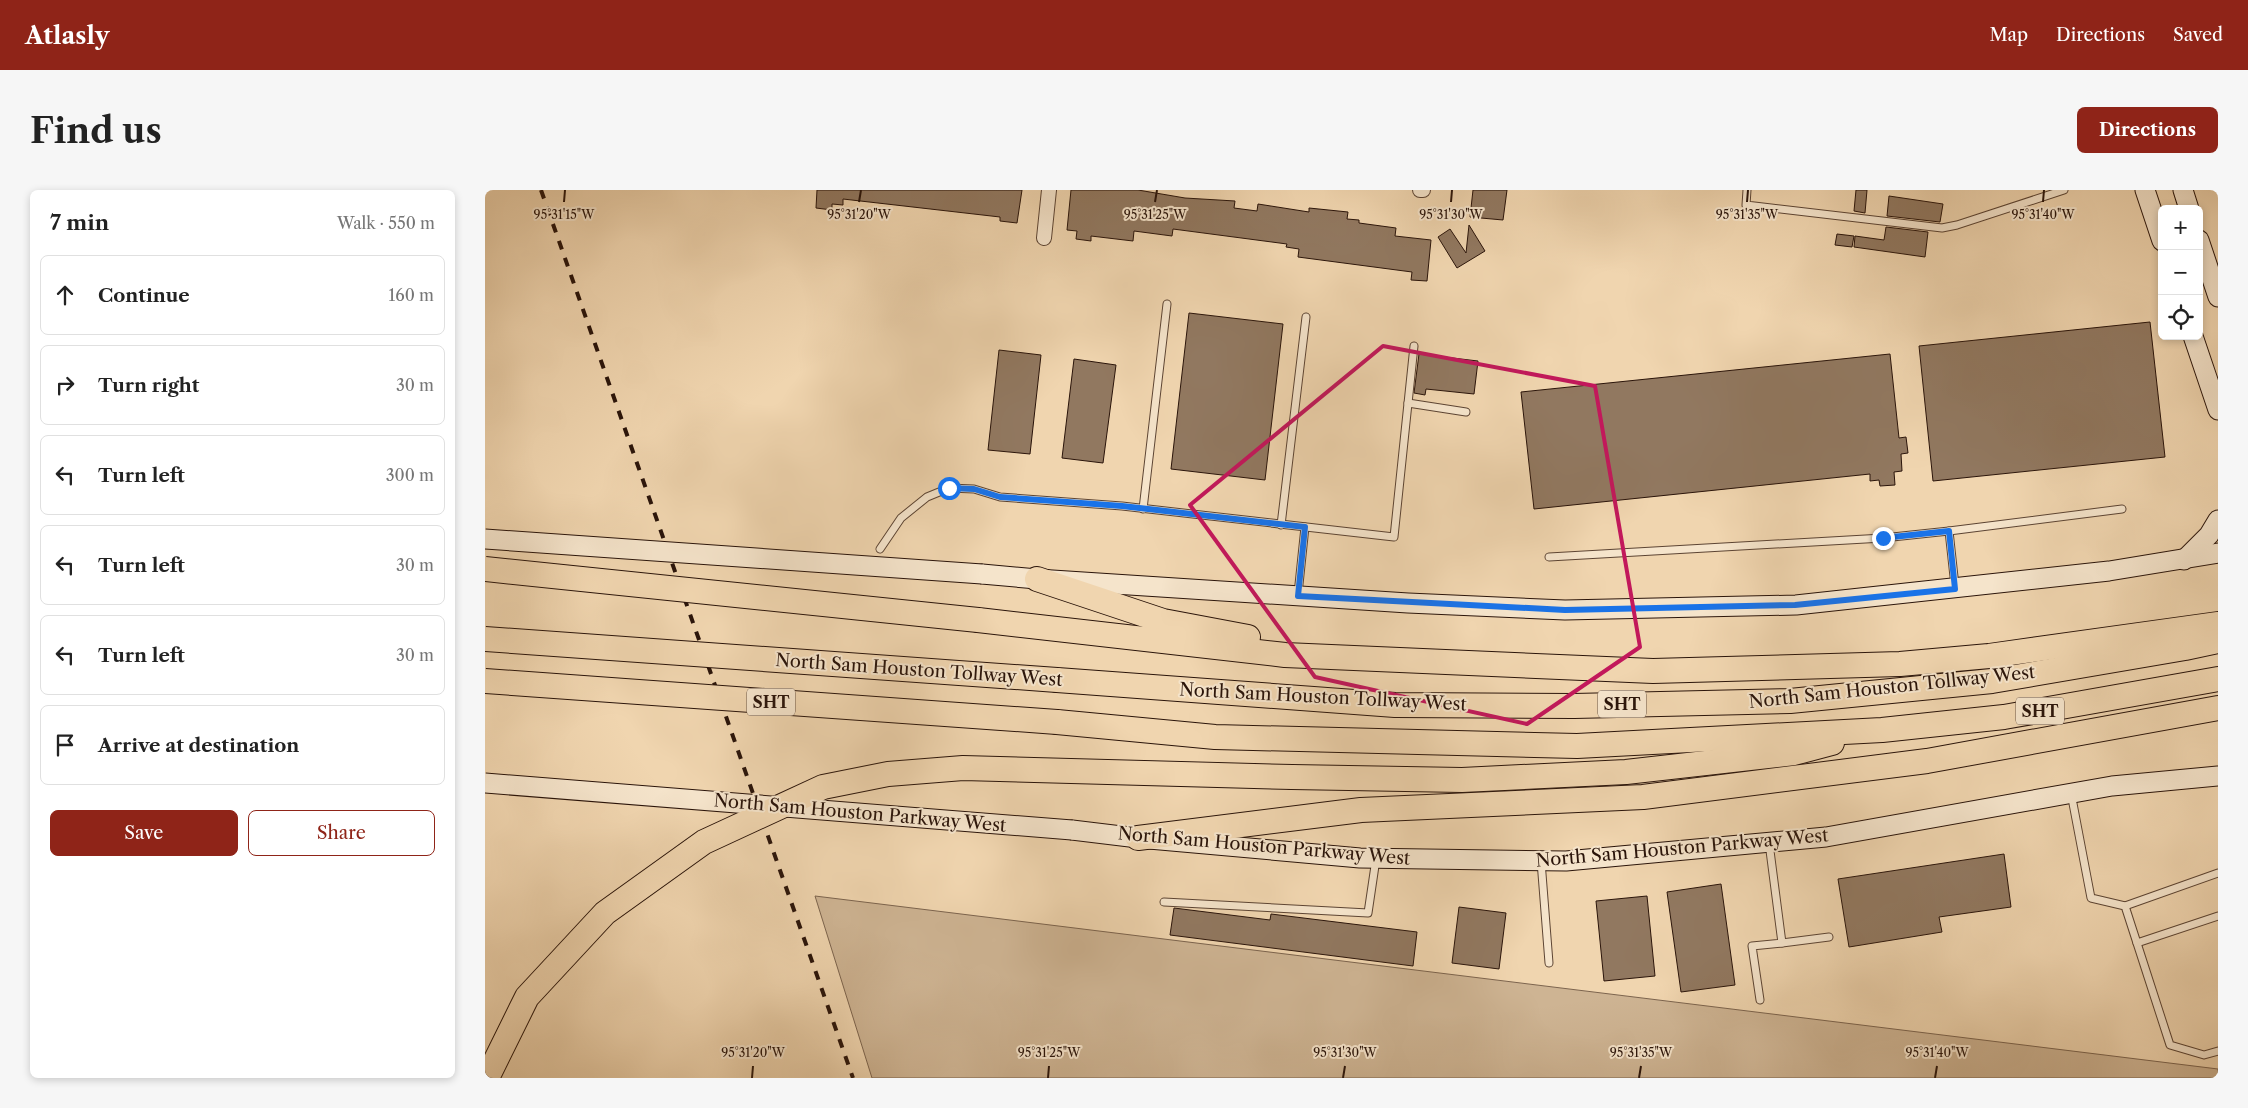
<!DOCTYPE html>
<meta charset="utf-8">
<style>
:root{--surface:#fff;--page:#f6f6f6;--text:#222;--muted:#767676;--line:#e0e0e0;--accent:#8f2418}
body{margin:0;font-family:"Libre Caslon Text",serif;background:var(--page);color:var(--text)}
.controls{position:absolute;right:15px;top:15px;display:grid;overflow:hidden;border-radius:8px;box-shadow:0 2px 8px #0003}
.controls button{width:45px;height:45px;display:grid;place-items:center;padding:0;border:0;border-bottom:1px solid var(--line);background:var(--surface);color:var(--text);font:25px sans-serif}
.stop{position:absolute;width:15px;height:15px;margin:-11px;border:4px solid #1a73e8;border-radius:50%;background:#fff}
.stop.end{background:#1a73e8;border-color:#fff;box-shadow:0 1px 5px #0008}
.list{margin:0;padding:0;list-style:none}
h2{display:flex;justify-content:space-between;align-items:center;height:65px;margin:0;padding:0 20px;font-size:21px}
h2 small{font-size:16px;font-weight:400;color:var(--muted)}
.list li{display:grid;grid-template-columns:32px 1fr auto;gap:15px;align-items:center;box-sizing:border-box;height:80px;margin:0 10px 10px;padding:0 10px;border:1px solid var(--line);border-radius:8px}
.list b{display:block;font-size:19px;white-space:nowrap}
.list em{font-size:16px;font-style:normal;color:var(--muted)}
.actions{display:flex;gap:10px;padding:15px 20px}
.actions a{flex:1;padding:11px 0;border:1px solid var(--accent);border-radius:8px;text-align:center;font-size:18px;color:var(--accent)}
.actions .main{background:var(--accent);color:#fff}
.icon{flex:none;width:28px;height:28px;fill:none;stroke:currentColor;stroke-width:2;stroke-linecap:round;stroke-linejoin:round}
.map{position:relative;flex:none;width:1733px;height:888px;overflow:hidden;border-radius:8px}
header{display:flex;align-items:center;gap:30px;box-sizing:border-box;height:70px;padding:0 25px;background:var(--accent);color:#fff}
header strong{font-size:24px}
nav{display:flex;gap:28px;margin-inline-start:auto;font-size:18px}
.intro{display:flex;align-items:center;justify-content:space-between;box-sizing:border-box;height:120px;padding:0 30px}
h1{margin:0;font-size:35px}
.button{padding:12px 22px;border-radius:8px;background:var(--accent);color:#fff;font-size:18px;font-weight:700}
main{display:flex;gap:30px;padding:0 30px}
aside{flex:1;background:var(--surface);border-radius:8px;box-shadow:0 2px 8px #0003}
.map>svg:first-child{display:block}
.green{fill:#ceb493;stroke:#7c644e}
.building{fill:#917860;stroke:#2a140a}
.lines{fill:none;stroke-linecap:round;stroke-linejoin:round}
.lane-casing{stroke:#5c4433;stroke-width:9}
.street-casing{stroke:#5c4433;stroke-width:16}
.secondary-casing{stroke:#2a140a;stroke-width:21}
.highway-casing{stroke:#2a140a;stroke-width:26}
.lane{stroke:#f5e4cb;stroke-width:7}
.street{stroke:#f5e4cb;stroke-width:14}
.secondary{stroke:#f5e4cb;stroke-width:19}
.highway{stroke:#f0d5af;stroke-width:24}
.rail{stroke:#2a140a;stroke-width:4;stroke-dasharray:9 9;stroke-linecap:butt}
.secondary-bridge-casing{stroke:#2a140a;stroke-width:21;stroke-linecap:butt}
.highway-bridge-casing{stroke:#2a140a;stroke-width:26;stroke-linecap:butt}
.secondary-bridge{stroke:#f5e4cb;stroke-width:19}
.highway-bridge{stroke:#f0d5af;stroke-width:24}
.route{stroke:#1a73e8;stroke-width:6}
.marked{fill:none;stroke:#c2185b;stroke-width:4;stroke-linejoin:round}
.ticks{fill:none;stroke:#2a140a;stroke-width:2}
.labels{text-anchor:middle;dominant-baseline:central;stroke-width:4;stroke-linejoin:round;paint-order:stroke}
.shield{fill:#f5e4cb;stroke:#675244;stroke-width:1}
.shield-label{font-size:16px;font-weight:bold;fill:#2a140a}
.street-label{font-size:18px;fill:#2a140a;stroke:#f5e4cb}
.ticks-label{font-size:12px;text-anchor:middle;fill:#2a140a;stroke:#f5e4cb;stroke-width:4;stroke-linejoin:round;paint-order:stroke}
</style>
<header>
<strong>Atlasly</strong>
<nav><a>Map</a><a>Directions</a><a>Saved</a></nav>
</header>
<div class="intro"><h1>Find us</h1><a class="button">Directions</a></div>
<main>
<aside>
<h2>7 min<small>Walk · 550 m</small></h2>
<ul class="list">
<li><svg class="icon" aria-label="ahead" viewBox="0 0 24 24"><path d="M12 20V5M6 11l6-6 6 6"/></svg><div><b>Continue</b></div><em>160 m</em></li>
<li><svg class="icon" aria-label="right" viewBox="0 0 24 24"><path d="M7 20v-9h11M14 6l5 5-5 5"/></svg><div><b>Turn right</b></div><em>30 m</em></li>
<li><svg class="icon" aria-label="left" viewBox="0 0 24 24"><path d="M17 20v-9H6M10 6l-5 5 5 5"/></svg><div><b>Turn left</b></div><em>300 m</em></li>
<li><svg class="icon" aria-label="left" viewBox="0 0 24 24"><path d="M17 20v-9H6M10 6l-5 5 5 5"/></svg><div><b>Turn left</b></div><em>30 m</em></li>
<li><svg class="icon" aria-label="left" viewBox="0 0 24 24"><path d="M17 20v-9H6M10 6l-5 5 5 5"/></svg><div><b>Turn left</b></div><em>30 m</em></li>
<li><svg class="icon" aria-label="arrive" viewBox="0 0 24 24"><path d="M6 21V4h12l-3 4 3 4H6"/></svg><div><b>Arrive at destination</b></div></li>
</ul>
<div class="actions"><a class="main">Save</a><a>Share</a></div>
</aside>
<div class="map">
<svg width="1733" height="888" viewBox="0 0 1733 888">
<rect width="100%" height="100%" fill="#f0d5af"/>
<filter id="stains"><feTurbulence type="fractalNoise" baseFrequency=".004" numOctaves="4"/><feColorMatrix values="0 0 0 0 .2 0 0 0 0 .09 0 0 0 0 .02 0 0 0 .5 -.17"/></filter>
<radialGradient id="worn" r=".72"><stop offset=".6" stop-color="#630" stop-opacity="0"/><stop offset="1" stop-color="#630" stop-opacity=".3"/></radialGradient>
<path class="green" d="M330 706 1733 879V888H387Z"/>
<g class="building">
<path d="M332 0H537L532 33 515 31V27L358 9V15L347 14V20L331 18Z"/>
<path d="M586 0H653L700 8 750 11 749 18 772 21 773 14 824 22V18L863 22 862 29 874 30V33L911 38 910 46 946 50 942 91 926 90 927 82 813 67 814 59 801 57 802 54 688 39 687 46 649 41 648 51 606 46V51L591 49 592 41 582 40Z"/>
<path d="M988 0H1022L1018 30 985 27Z"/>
<path d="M1371 0H1382L1380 23 1369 21Z"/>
<path d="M1404 6 1458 14 1455 32 1402 26Z"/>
<path d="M984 35 1000 61 972 78 953 47 965 39 981 63Z"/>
<path d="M1401 37 1443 42 1440 67 1369 57 1370 46 1399 50Z"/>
<path d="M1352 44 1369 46 1367 57 1350 55Z"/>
<path d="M704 123 798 134 780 290 686 279Z"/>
<path d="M1665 132 1680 267 1448 291 1434 156Z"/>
<path d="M514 160 556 165 545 264 503 260Z"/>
<path d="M934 164 993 171 989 204 941 199 940 205 929 203Z"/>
<path d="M1405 164 1414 248 1421 247 1423 263 1416 264 1417 281 1409 282 1410 295 1395 296 1394 290 1385 291V284L1049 319 1036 202Z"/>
<path d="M589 169 631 175 618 273 577 268Z"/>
<path d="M1519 664 1526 717 1454 727 1457 742 1364 757 1353 689Z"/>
<path d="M1236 694 1250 795 1196 802 1182 702Z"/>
<path d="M1162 706 1170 786 1119 791 1111 711Z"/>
<path d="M974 717 1021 723 1014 779 967 773Z"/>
<path d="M689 718 785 730 786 724 932 742 928 776 685 745Z"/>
</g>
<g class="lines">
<g class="lane-casing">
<g id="lane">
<path d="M1262 0 1261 15 1457 38 1472 35 1579 0"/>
<path d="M923 213 981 222"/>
<path d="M658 319 682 114"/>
<path d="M796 335 821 127"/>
<path d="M1464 341 1637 319"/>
<path d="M395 359 416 328 442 307 464 298 489 299 515 307 637 316 909 347 929 156"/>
<path d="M1064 367 1398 348 1464 341 1470 396"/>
<path d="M813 404 820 337"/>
<path d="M1586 603 1606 708 1640 716 1685 855 1719 865 1733 861"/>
<path d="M1056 671 1064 773"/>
<path d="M679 712 883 723 891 669"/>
<path d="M1640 716 1733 683"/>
<path d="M1297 753 1344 747"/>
<path d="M1652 753 1733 726"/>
<path d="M1275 810 1267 756 1297 753 1284 653"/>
</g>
</g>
<g class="street-casing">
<g id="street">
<path d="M935 0H938"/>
<path d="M559 48 564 0"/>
</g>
</g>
<g class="secondary-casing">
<g id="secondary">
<path d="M1660 0 1677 51"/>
<path d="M1698 0 1704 19"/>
<path d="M1714 50 1733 107"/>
<path d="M1708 146 1733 220"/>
<path d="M1699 370 1724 345 1733 330"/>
<path d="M497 384 552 389 923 413 1080 420 1311 415 1624 381 1733 363"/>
<path d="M587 640 653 648 875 668 1081 671 1341 647 1627 596 1733 586"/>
</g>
</g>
<g class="highway-casing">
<g id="highway">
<path d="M552 389 678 431 763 447"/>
<path d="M493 430 800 465 1168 481 1415 474 1504 466 1733 434"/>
<path d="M572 490 910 515 1089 516 1305 511 1507 491 1700 458 1733 451"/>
<path d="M572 532 730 547 1092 556 1397 540 1519 527 1733 489"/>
<path d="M807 587 977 590 1141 582 1309 563 1347 553"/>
<path d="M653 648 876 620 1158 607 1442 571 1733 518"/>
</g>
</g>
<use href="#lane" class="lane"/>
<use href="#street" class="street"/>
<use href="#secondary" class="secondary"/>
<use href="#highway" class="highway"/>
<path class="rail" d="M56 0 368 888"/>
<g class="secondary-bridge-casing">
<g id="secondary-bridge">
<path d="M0 349 497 384"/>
<path d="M0 593 587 640"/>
</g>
</g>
<g class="highway-bridge-casing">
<g id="highway-bridge">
<path d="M0 379 493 430"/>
<path d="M0 449 572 490"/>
<path d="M0 491 572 532"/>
<path d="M2 888 42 807 120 723 219 652 338 597 403 584 478 578 807 587"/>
</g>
</g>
<use href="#secondary-bridge" class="secondary-bridge"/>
<use href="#highway-bridge" class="highway-bridge"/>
</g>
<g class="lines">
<path class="route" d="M464 298 489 299 515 307 637 316 820 337 813 406 1080 420 1310 415 1470 399 1464 341 1398 348"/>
</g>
<path class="marked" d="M898 156 1110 196 1155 457 1042 534 830 487 705 315Z"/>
<path class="ticks" d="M79 12 80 0M374 12 376 0M670 12 672 0M966 12 967 0M1262 12 1263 0M1558 12 1559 0M267 888 268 876M563 888 564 876M858 888 860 876M1154 888 1156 876M1450 888 1452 876"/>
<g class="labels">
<g class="shield">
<rect x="262" y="498.5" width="48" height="27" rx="4"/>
<rect x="1113" y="500.5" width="48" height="27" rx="4"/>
<rect x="1531" y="507.5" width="48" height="27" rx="4"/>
</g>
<g class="shield-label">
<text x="286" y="512">SHT</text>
<text x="1137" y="514">SHT</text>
<text x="1555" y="521">SHT</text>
</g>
<g class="street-label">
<text transform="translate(434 480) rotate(4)">North Sam Houston Tollway West</text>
<text transform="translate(1407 497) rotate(-6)">North Sam Houston Tollway West</text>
<text transform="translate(838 507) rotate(3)">North Sam Houston Tollway West</text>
<text transform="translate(375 623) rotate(5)">North Sam Houston Parkway West</text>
<text transform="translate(779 656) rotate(5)">North Sam Houston Parkway West</text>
<text transform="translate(1197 658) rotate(-5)">North Sam Houston Parkway West</text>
</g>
</g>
<g class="ticks-label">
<text x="79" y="29">95°31'15"W</text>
<text x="374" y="29">95°31'20"W</text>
<text x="670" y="29">95°31'25"W</text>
<text x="966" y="29">95°31'30"W</text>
<text x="1262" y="29">95°31'35"W</text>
<text x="1558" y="29">95°31'40"W</text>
<text x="268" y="867">95°31'20"W</text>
<text x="564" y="867">95°31'25"W</text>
<text x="860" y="867">95°31'30"W</text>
<text x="1156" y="867">95°31'35"W</text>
<text x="1452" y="867">95°31'40"W</text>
</g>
<rect width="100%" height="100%" filter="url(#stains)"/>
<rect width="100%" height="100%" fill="url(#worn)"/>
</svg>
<div class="controls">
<button>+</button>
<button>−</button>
<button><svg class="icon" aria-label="locate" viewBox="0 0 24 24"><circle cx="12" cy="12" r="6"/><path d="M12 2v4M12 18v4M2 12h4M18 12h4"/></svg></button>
</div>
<div class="stop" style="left:464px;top:298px"></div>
<div class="stop end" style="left:1398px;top:348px"></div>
</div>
</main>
